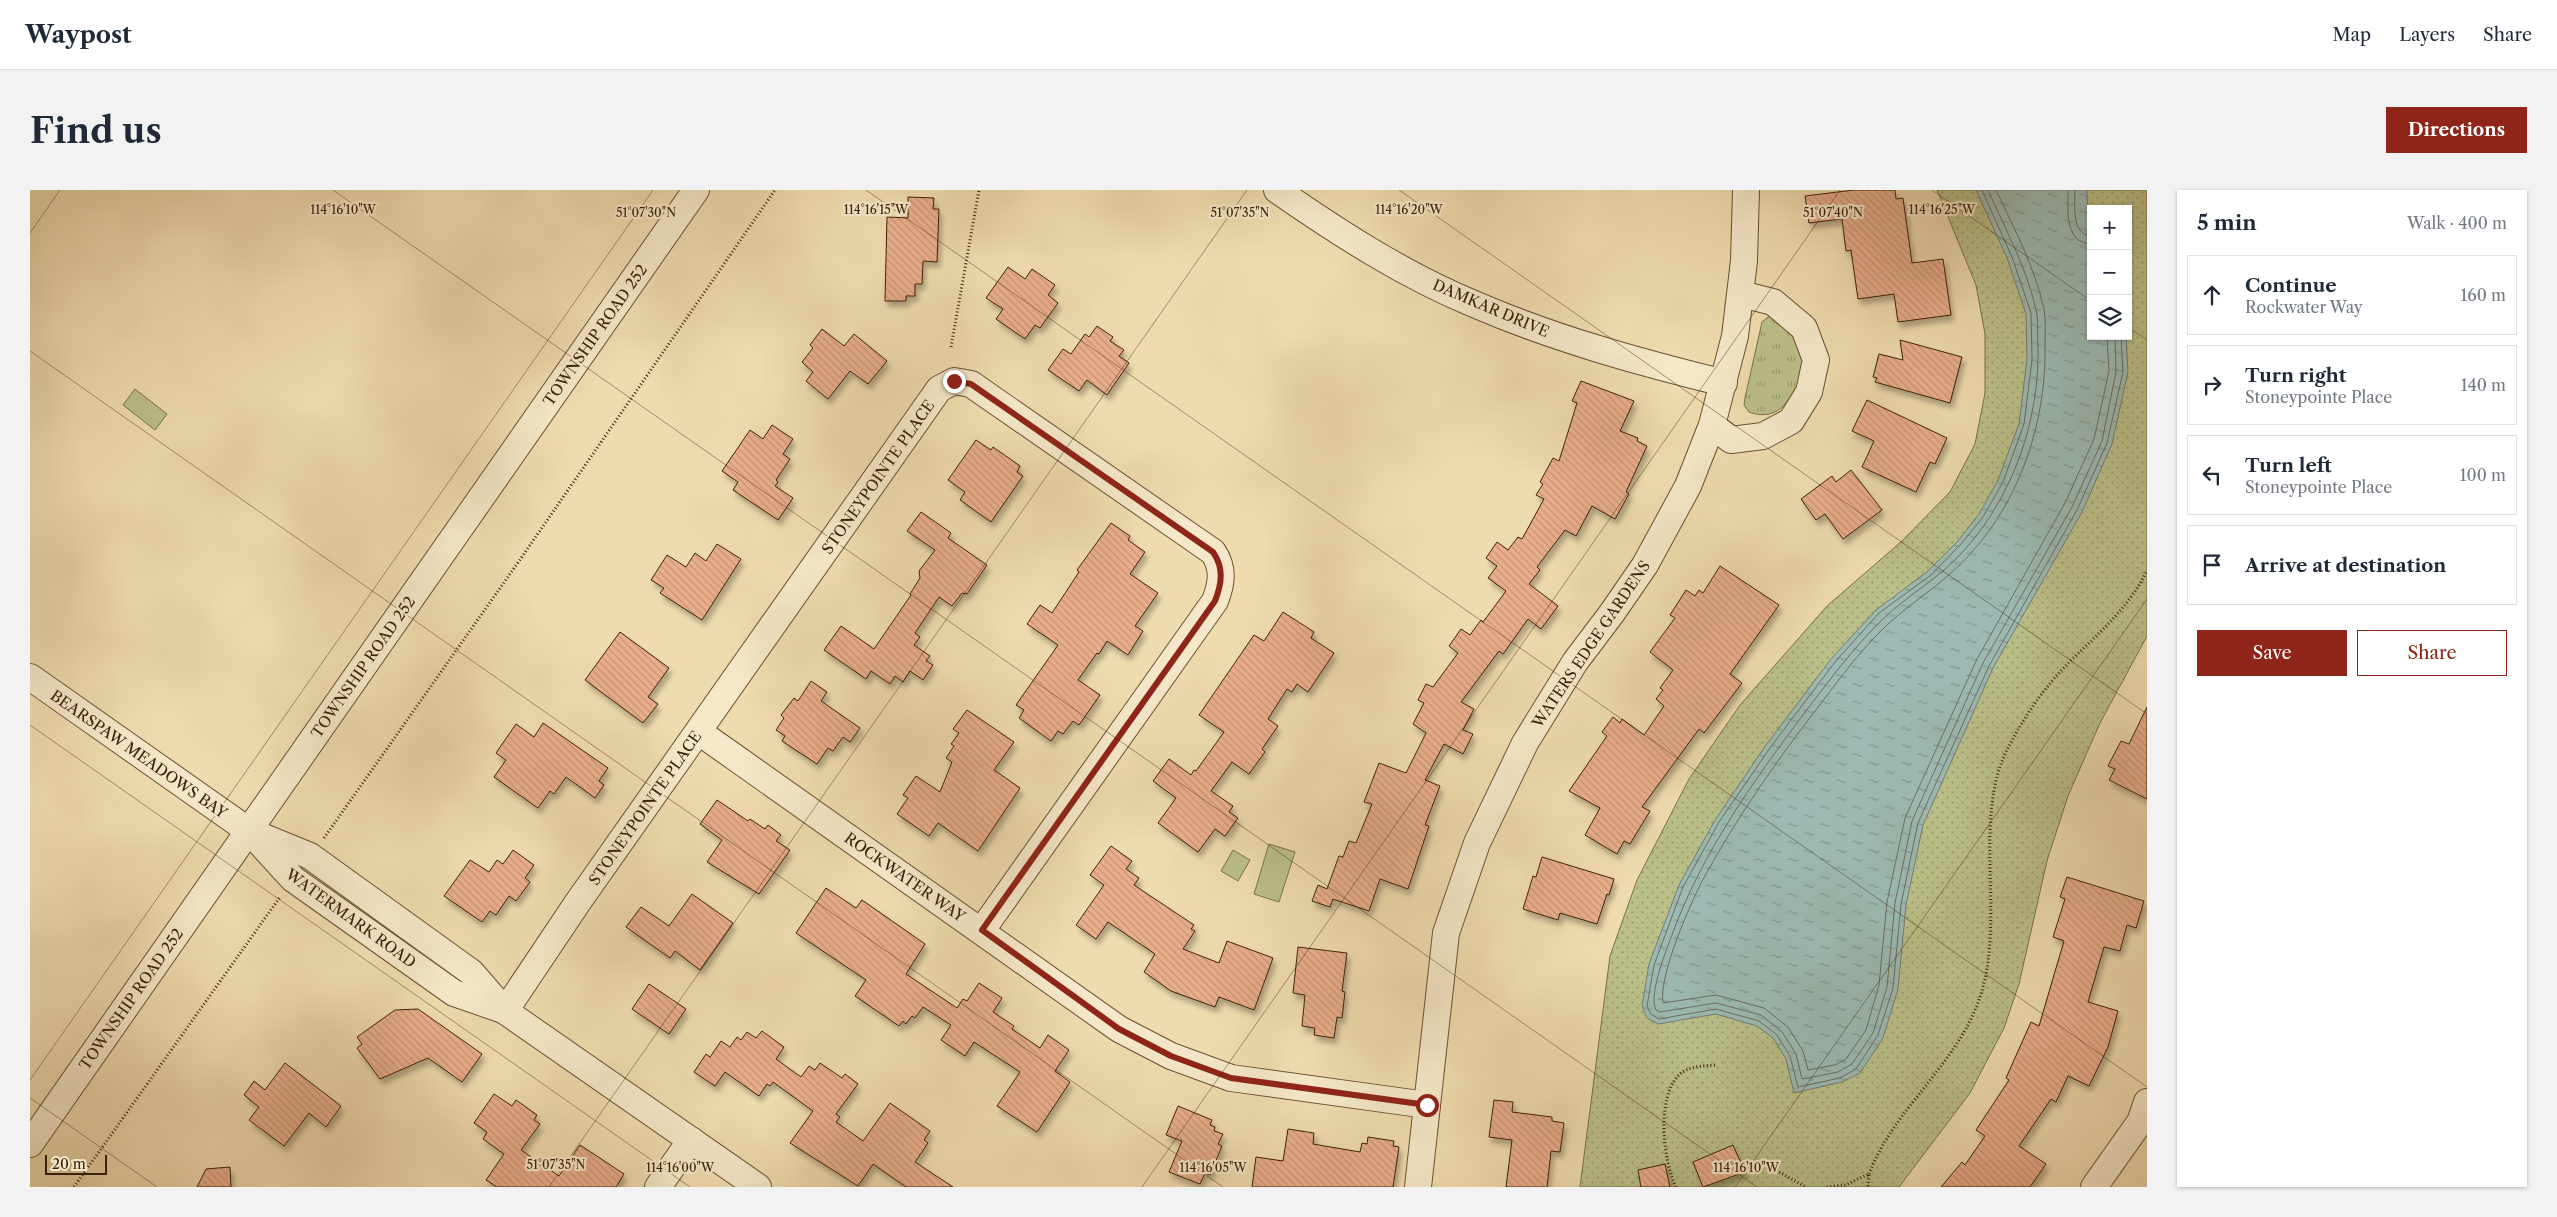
<!DOCTYPE html>
<meta charset="utf-8">
<style>
:root{--surface:#fff;--page:#f2f2f3;--text:#1f2937;--muted:#747a83;--line:#e0e1e3;--accent:#8f2418}
body{margin:0;font-family:"Libre Caslon Text",serif;background:var(--page);color:var(--text)}
.controls{position:absolute;right:15px;top:15px;display:grid;overflow:hidden;border-radius:0px;box-shadow:0 1px 4px #0004}
.controls button{width:45px;height:45px;display:grid;place-items:center;padding:0;border:0;border-bottom:1px solid var(--line);background:var(--surface);color:var(--text);font:25px sans-serif}
.scale{position:absolute;left:15px;bottom:12px;width:62px;box-sizing:border-box;padding-left:5px;border:2px solid #3d210a;border-top:0;font-size:14px;line-height:18px;white-space:nowrap;color:#3d210a;-webkit-text-stroke:4px #f5e8ca;paint-order:stroke}
.stop{position:absolute;width:15px;height:15px;margin:-11px;border:4px solid #8f2418;border-radius:50%;background:#fff}
.stop.end{background:#8f2418;border-color:#fff;box-shadow:0 1px 5px #0008}
.list{margin:0;padding:0;list-style:none}
h2{display:flex;justify-content:space-between;align-items:center;height:65px;margin:0;padding:0 20px;font-size:21px}
h2 small{font-size:16px;font-weight:400;color:var(--muted)}
.list li{display:grid;grid-template-columns:32px 1fr auto;gap:15px;align-items:center;box-sizing:border-box;height:80px;margin:0 10px 10px;padding:0 10px;border:1px solid var(--line);border-radius:0px}
.list b{display:block;font-size:19px;white-space:nowrap}
.list p{margin:0;font-size:16px;white-space:nowrap;color:var(--muted)}
.list em{font-size:16px;font-style:normal;color:var(--muted)}
.actions{display:flex;gap:10px;padding:15px 20px}
.actions a{flex:1;padding:11px 0;border:1px solid var(--accent);border-radius:0px;text-align:center;font-size:18px;color:var(--accent)}
.actions .main{background:var(--accent);color:#fff}
.icon{flex:none;width:28px;height:28px;fill:none;stroke:currentColor;stroke-width:2;stroke-linecap:round;stroke-linejoin:round}
.map{position:relative;flex:none;width:2117px;height:997px;overflow:hidden;border-radius:0px}
header{display:flex;align-items:center;gap:30px;box-sizing:border-box;height:70px;padding:0 25px;background:var(--surface);border-bottom:1px solid var(--line)}
header strong{font-size:24px}
nav{display:flex;gap:28px;margin-inline-start:auto;font-size:18px}
.intro{display:flex;align-items:center;justify-content:space-between;box-sizing:border-box;height:120px;padding:0 30px}
h1{margin:0;font-size:35px}
.button{padding:12px 22px;border-radius:0px;background:var(--accent);color:#fff;font-size:18px;font-weight:700}
main{display:flex;gap:30px;padding:0 30px}
aside{flex:1;background:var(--surface);border-radius:0px;box-shadow:0 1px 4px #0004}
.map>svg:first-child{display:block}
.grass{fill:url(#grass-tufts);stroke:#7c704a}
.park{fill:url(#park-dots);stroke:#7c704a;fill-rule:evenodd}
.garden{fill:#bbc089;stroke:#7c704a}
.water{fill:url(#water-ripples);stroke:#767d6f}
.lines{fill:none;stroke-linecap:round;stroke-linejoin:round}
.shore{stroke:#6c6e5e;stroke-width:1}
.building{fill:url(#building-back-hatch);stroke:#3d210a;filter:url(#shadow)}
.minor-casing{stroke:#6a5033;stroke-width:28}
.path{stroke:#3d210a;stroke-width:3;stroke-dasharray:1 2.5;stroke-linecap:butt}
.minor{stroke:#f5e8ca;stroke-width:26}
.route{stroke:#8f2418;stroke-width:6}
.ticks{fill:none;stroke:#3d210a;stroke-width:1;stroke-opacity:0.45}
.labels{text-anchor:middle;dominant-baseline:central;stroke-width:4.5;stroke-linejoin:round;paint-order:stroke}
.street-label{font-size:15px;fill:#3d210a;stroke:#f5e8ca}
.ticks-label{font-size:12px;text-anchor:middle;fill:#3d210a;stroke:#f5e8ca;stroke-width:4.5;stroke-linejoin:round;paint-order:stroke}
</style>
<header>
<strong>Waypost</strong>
<nav><a>Map</a><a>Layers</a><a>Share</a></nav>
</header>
<div class="intro"><h1>Find us</h1><a class="button">Directions</a></div>
<main>
<div class="map">
<svg width="2117" height="997" viewBox="0 0 2117 997">
<defs>
<pattern id="grass-tufts" width="24" height="20" patternUnits="userSpaceOnUse" patternTransform="scale(1.25)"><rect width="24" height="20" fill="#bbc089"/><path d="M3 7l-1-3M5 7V3M7 7l1-3M15 17l-1-3M17 17v-4M19 17l1-3" fill="none" stroke="#999c6e"/></pattern>
<pattern id="park-dots" width="8" height="8" patternUnits="userSpaceOnUse" patternTransform="scale(1.25)"><rect width="8" height="8" fill="#bbc089"/><path d="M2 2h.1M6 6h.1" fill="none" stroke="#999c6e" stroke-width="1.8" stroke-linecap="round"/></pattern>
<pattern id="water-ripples" width="26" height="14" patternUnits="userSpaceOnUse" patternTransform="scale(1.25)"><rect width="26" height="14" fill="#9cbab3"/><path d="M2 4q2-2 4 0t4 0M15 11q2-2 4 0t4 0" fill="none" stroke="#809790"/></pattern>
<pattern id="building-back-hatch" width="6" height="6" patternUnits="userSpaceOnUse" patternTransform="scale(1.25)"><rect width="6" height="6" fill="#e9ae8a"/><path d="M-1 5l2 2M0 0l6 6M5-1l2 2" fill="none" stroke="#c99576"/></pattern>
<filter id="shadow"><feDropShadow dx="3" dy="5.5" stdDeviation="2.5" flood-color="#0004"/></filter>
</defs>
<rect width="100%" height="100%" fill="#efdcae"/>
<filter id="stains"><feTurbulence type="fractalNoise" baseFrequency=".004" numOctaves="4"/><feColorMatrix values="0 0 0 0 .2 0 0 0 0 .09 0 0 0 0 .02 0 0 0 .5 -.17"/></filter>
<radialGradient id="worn" r=".72"><stop offset=".6" stop-color="#630" stop-opacity="0"/><stop offset="1" stop-color="#630" stop-opacity=".3"/></radialGradient>
<path class="grass" d="M1742 124 1763 137 1775 180C1764 204 1751 234 1719 222L1714 215 1715 208 1732 132Z"/>
<path class="park" d="M1907 0H2117V446L2070 533 2038 606 2017 671 1989 794 1974 838 1940 903 1869 997H1550L1580 766 1607 690 1659 589 1710 515 1797 416 1872 351 1920 302 1945 254 1955 203V144L1946 95ZM2061 19H2098V146H2061Z"/>
<g class="garden">
<path d="M105 199 137 224 125 240 93 215Z"/>
<path d="M1239 654 1265 662 1249 712 1224 704Z"/>
<path d="M1203 660 1220 670 1208 691 1191 681Z"/>
</g>
<path class="water" d="M1946 0H2057L2058 32 2061 42V146H2096L2098 182 2082 254 2052 322 1963 478 1893 635 1876 715 1868 799 1853 848 1830 883 1812 892 1764 903 1756 869 1743 848 1727 836 1686 824 1628 834 1617 828 1612 816 1619 774 1649 695 1685 630 1736 555 1801 469 1846 420 1898 381 1928 351 1949 324 1968 290 1989 234 1997 169 1996 124 1977 68Z"/>
<g class="lines">
<g class="shore">
<path d="M1952 0 1982 67 2001 123 2002 170 1994 234 1973 292 1953 327 1931 354 1901 385 1849 423 1805 472 1740 558 1689 632 1653 697 1624 775 1617 816 1621 824 1629 829 1686 819 1729 831 1747 845 1760 866 1768 897 1810 888 1826 879 1848 845 1863 798 1871 714 1888 633 1959 476 2047 320 2077 253 2093 182 2091 146"/>
<path d="M1958 0C1975 39 1997 78 2006 120 2009 131 2007 143 2008 154 2010 227 1985 302 1937 357 1912 387 1880 403 1853 429 1823 458 1798 492 1773 525 1722 593 1673 662 1643 742 1637 759 1618 804 1626 820L1630 822 1686 813 1731 825 1752 842 1766 864 1772 889 1808 882 1822 874 1843 843 1857 797 1865 713 1882 631 1953 473 2042 317 2072 251 2086 182 2085 146"/>
<path d="M1966 0C1984 38 2005 78 2014 119 2016 130 2015 142 2015 153 2017 228 1992 307 1941 363 1915 393 1885 409 1858 434 1829 461 1806 494 1782 525 1743 576 1707 628 1676 684 1662 709 1628 786 1633 813L1686 805 1734 818 1758 837 1773 861 1778 880 1805 875 1816 869 1836 840 1849 795 1857 712 1875 628 1947 469 2035 313 2064 249 2079 181 2077 146"/>
<path d="M2038 0C2038 19 2034 53 2061 54"/>
<path d="M2045 0C2045 15 2041 45 2061 46"/>
</g>
</g>
<g class="building">
<path d="M1824 0H1865L1866 9 1873 8 1882 73 1913 69 1921 125 1868 132 1864 104 1828 109 1821 60 1816 61 1812 29 1779 33 1775 6Z"/>
<path d="M878 7 904 8 903 19H909L907 72 893 71 892 94H885V106H876V111H855L857 27 878 28Z"/>
<path d="M978 77 995 89 1002 79 1025 95 1018 105 1028 113 1010 138 1005 135 995 149 966 129 973 119 956 108Z"/>
<path d="M1067 136 1083 147 1080 151 1094 160 1089 166 1099 173 1077 205 1057 190 1049 201 1018 180 1033 159 1041 164 1055 144 1059 147Z"/>
<path d="M792 139 814 156 824 144 857 171 838 194 820 181 798 209 776 191 783 182 772 172 783 158 780 155Z"/>
<path d="M1870 150 1932 167 1920 213 1845 192 1847 188 1843 187 1849 164 1873 170Z"/>
<path d="M1551 191 1604 211 1590 241 1608 248 1607 251 1617 256 1596 302 1599 304 1585 329 1562 316 1546 346 1535 340 1507 377 1510 380 1499 394 1528 416 1511 439 1498 429 1473 464 1469 461 1431 512 1444 519 1433 540 1443 544 1433 564 1414 554 1395 590 1410 596 1395 635 1399 636 1378 699 1350 689 1339 721 1303 709 1300 717 1282 711 1288 695 1297 699 1309 666 1313 667 1319 651 1326 653 1342 614 1334 612 1349 573 1376 583 1396 543 1383 534 1394 513 1388 510 1396 494 1403 497 1428 463 1419 456 1431 439 1440 445 1451 430 1453 432 1476 401 1458 388 1467 376 1456 368 1467 352 1478 360 1488 347 1492 349 1514 309 1506 305 1513 294 1510 292 1523 268 1529 271 1547 213 1542 211Z"/>
<path d="M1837 210 1917 248 1905 274 1900 272 1886 302 1832 277 1844 251 1822 241Z"/>
<path d="M742 235 763 249 753 264 760 269 746 290 748 292 745 296 763 308 748 330 703 300 708 292 692 281 720 240 733 249Z"/>
<path d="M946 250 961 260 963 257 990 276 987 282 993 286 961 332 930 310 935 302 918 290Z"/>
<path d="M1821 280 1852 320 1813 349 1795 324 1786 330 1771 309 1802 286 1806 292Z"/>
<path d="M891 322 921 343 918 348 957 375 937 404 932 403 922 416 909 407 885 443 890 447 884 455 900 466 896 471 903 475 893 490 880 481 873 492 865 486 860 494 841 481 836 489 794 460 811 436 844 459 881 405 880 404 890 388 889 381 905 360 877 341Z"/>
<path d="M1081 333 1100 346 1098 350 1115 362 1100 384 1128 403 1105 436 1113 441 1098 465 1077 451 1069 464 1067 463 1048 490 1070 505 1049 535 1043 531 1033 544 1028 541 1021 551 989 528 994 520 986 515 1028 455 997 434 1010 415 1022 423 1049 382 1047 380Z"/>
<path d="M687 354 711 369 672 430 630 403 634 398 621 390 637 365 656 377 665 363 676 371Z"/>
<path d="M1690 376 1749 415 1700 484 1712 493 1674 543 1669 539 1612 617 1620 621 1600 654 1594 651 1587 664 1555 645 1570 618 1539 601 1577 546 1572 542 1583 527 1590 533 1592 529 1614 545 1634 516 1626 509 1633 500 1630 498 1643 480 1620 462 1645 428 1640 425 1656 400 1665 406 1669 400 1673 403Z"/>
<path d="M1253 422 1284 442 1281 448 1304 463 1278 502 1267 494 1262 502 1257 499 1238 529 1248 536 1232 559 1235 562 1219 584 1202 572 1181 601 1203 616 1199 622 1208 628 1195 646 1185 639 1168 662 1128 633 1146 608 1123 591 1139 569 1161 585 1164 580 1166 581 1194 542 1169 525 1224 445 1234 451Z"/>
<path d="M590 442 639 478 618 507 628 514 613 533 555 490Z"/>
<path d="M781 491 797 502 791 511 830 538 820 552 813 547 803 561 798 558 787 574 752 551 755 546 746 540 754 528 751 525 764 508 768 511Z"/>
<path d="M2117 517V609L2079 590 2085 579 2078 576 2091 551 2099 554Z"/>
<path d="M937 520 984 552 964 580 990 598 948 661 908 633 899 646 867 624 878 608 873 605 886 586 910 602 922 572 916 568 924 556 921 554 929 543 923 539Z"/>
<path d="M513 533 578 578 569 591 574 595 565 608 536 587 524 604 520 601 508 618 464 587 476 570 466 563 486 534 504 547Z"/>
<path d="M687 610 718 631 720 629 735 639 738 635 751 645 746 651 760 660 729 704 677 672 692 650 670 634Z"/>
<path d="M1081 656 1102 671 1096 679 1109 688 1104 695 1164 735 1161 739 1165 741 1153 759 1189 773 1197 751 1243 768 1224 820 1189 807 1185 817 1141 801 1114 782 1125 764 1078 732 1066 749 1046 735 1074 695 1060 685Z"/>
<path d="M483 660 504 675 495 688 500 692 486 711 479 706 466 725 460 721 452 732 414 706 440 670 459 682 467 670 473 674Z"/>
<path d="M1512 667 1584 689 1579 705 1577 704 1567 734 1530 723 1528 730 1493 719 1503 686 1506 687Z"/>
<path d="M2037 687 2114 711 2106 738 2097 735 2090 761 2074 757 2058 812 2088 821 2078 857 2059 896 2038 886 2026 912 2021 909 1989 956 2016 974 2000 997H1911L1932 972 1935 975 1955 946 1946 940 1979 890 1976 888 2001 832 2009 836 2034 751 2023 747 2035 709 2030 707Z"/>
<path d="M796 698 826 718 832 710 895 754 876 784 927 818 933 809 937 811 949 793 972 808 963 822 984 836 982 839 1010 858 1018 845 1039 860 1025 881 1040 892 1007 942 967 916 990 882 944 852 935 866 911 850 921 835 893 817 885 828 882 826 876 834 873 831 869 836 825 806 836 790 766 743Z"/>
<path d="M662 704 703 733 670 780 645 761 640 768 596 737 611 717 639 736Z"/>
<path d="M1268 757 1317 763 1312 801 1315 802 1312 828 1307 827 1304 848 1284 845 1285 838 1272 836 1275 805 1263 803Z"/>
<path d="M619 794 656 819 639 844 602 819Z"/>
<path d="M388 819 452 864 432 892 398 868 350 889 327 858 332 854 327 847 365 820Z"/>
<path d="M732 841 754 857 746 869 771 887 779 876 785 880 790 873 812 888 815 884 828 894 806 924 810 927 806 932 833 951 860 913 900 941 894 950 898 953 885 972 923 997H876L843 974 828 996 760 953 783 921 743 892 740 896 737 894 729 906 695 882 685 896 664 882 676 864 680 867 691 851 700 857 707 847 711 850 717 842 726 848Z"/>
<path d="M255 873 311 916 296 937 279 923 254 956 219 930 229 917 214 905 224 891 235 900Z"/>
<path d="M464 904 482 916 486 910 507 925 504 930 510 934 491 960 529 986 550 955 594 984 586 997H467L456 990 474 964 453 949 457 942 444 933Z"/>
<path d="M1464 910 1483 912 1482 922 1522 927V931L1534 933 1530 962 1521 961 1517 997H1476L1482 950 1459 947Z"/>
<path d="M1148 916 1182 930 1180 935 1185 937 1184 941 1193 944 1188 954 1192 956 1180 985 1175 983 1170 994 1139 982 1152 951 1136 945Z"/>
<path d="M1258 939 1284 943 1283 954 1330 962 1332 953 1337 954 1338 947 1364 951 1363 956 1369 957 1363 997H1222L1226 967 1253 971Z"/>
<path d="M1703 955 1715 982 1673 997 1663 972Z"/>
<path d="M1635 974 1640 997H1611L1608 980Z"/>
<path d="M200 977 201 997H167L176 979Z"/>
</g>
<g class="lines">
<g class="minor-casing">
<g id="minor">
<path d="M1247 0C1309 43 1374 85 1444 114 1525 149 1609 172 1694 193"/>
<path d="M1682 235 1701 250 1733 246 1761 231 1779 202 1786 170 1774 138 1743 112 1711 104"/>
<path d="M0 487 219 641 263 689 424 803 473 820"/>
<path d="M669 542 1089 839 1141 866 1201 888 1397 915"/>
<path d="M219 641 280 666 441 782 475 821 728 997"/>
<path d="M475 821 548 712 909 199 924 191 941 194 951 201 1183 362C1194 378 1192 393 1185 411L952 740"/>
<path d="M0 954 666 0"/>
<path d="M628 997 661 950"/>
<path d="M1388 997 1416 743 1447 653 1495 553 1545 472 1582 423 1615 375 1658 296 1682 235 1705 146 1714 71 1716 0"/>
<path d="M2064 997 2110 932 2117 912"/>
</g>
</g>
<g class="path">
<path d="M921 157 949 0"/>
<path d="M294 648 487 374 745 0"/>
<path d="M1740 977 1776 997"/>
<path d="M1839 984C1865 915 1934 870 1953 797 1973 724 1944 628 1976 562 1990 534 2008 506 2029 483 2059 450 2098 422 2117 380"/>
<path d="M44 997 250 707"/>
<path d="M1646 997C1633 971 1626 907 1649 885 1658 876 1673 876 1686 875"/>
<path d="M1797 997 1815 995 1839 984 1838 997"/>
</g>
<use href="#minor" class="minor"/>
</g>
<g class="lines">
<path class="route" d="M924 191 941 194 951 201 1183 362C1194 378 1192 393 1185 411L952 740 1089 839 1141 866 1201 888 1397 915"/>
</g>
<path class="ticks" d="M303 0 1727 997M836 0 2117 897M1369 0 2117 524M1902 0 2061 111M0 43 30 0M2098 137 2117 150M0 161 1193 997M0 535 660 997M0 890 623 0M0 908 127 997M519 997 1217 0M1112 997 1810 0M1705 997 2117 409"/>
<g class="labels">
<g class="street-label">
<text transform="translate(1461 118) rotate(23)">DAMKAR DRIVE</text>
<text transform="translate(565 145) rotate(-55)">TOWNSHIP ROAD 252</text>
<text transform="translate(848 287) rotate(-55)">STONEYPOINTE PLACE</text>
<text transform="translate(1561 454) rotate(-56)">WATERS EDGE GARDENS</text>
<text transform="translate(333 477) rotate(-55)">TOWNSHIP ROAD 252</text>
<text transform="translate(109 564) rotate(35)">BEARSPAW MEADOWS BAY</text>
<text transform="translate(615 618) rotate(-55)">STONEYPOINTE PLACE</text>
<text transform="translate(875 687) rotate(35)">ROCKWATER WAY</text>
<text transform="translate(321 728) rotate(36)">WATERMARK ROAD</text>
<text transform="translate(101 809) rotate(-55)">TOWNSHIP ROAD 252</text>
</g>
</g>
<g class="ticks-label">
<text x="313" y="24">114°16'10"W</text>
<text x="846" y="24">114°16'15"W</text>
<text x="1379" y="24">114°16'20"W</text>
<text x="1912" y="24">114°16'25"W</text>
<text x="616" y="27">51°07'30"N</text>
<text x="1210" y="27">51°07'35"N</text>
<text x="1803" y="27">51°07'40"N</text>
<text x="526" y="979">51°07'35"N</text>
<text x="650" y="982">114°16'00"W</text>
<text x="1183" y="982">114°16'05"W</text>
<text x="1716" y="982">114°16'10"W</text>
</g>
<rect width="100%" height="100%" filter="url(#stains)"/>
<rect width="100%" height="100%" fill="url(#worn)"/>
</svg>
<div class="controls">
<button>+</button>
<button>−</button>
<button><svg class="icon" aria-label="layers" viewBox="0 0 24 24"><path d="M12 4l9 5-9 5-9-5zM3 14l9 5 9-5"/></svg></button>
</div>
<div class="scale">20 m</div>
<div class="stop" style="left:1397px;top:915px"></div>
<div class="stop end" style="left:924px;top:191px"></div>
</div>
<aside>
<h2>5 min<small>Walk · 400 m</small></h2>
<ul class="list">
<li><svg class="icon" aria-label="ahead" viewBox="0 0 24 24"><path d="M12 20V5M6 11l6-6 6 6"/></svg><div><b>Continue</b><p>Rockwater Way</p></div><em>160 m</em></li>
<li><svg class="icon" aria-label="right" viewBox="0 0 24 24"><path d="M7 20v-9h11M14 6l5 5-5 5"/></svg><div><b>Turn right</b><p>Stoneypointe Place</p></div><em>140 m</em></li>
<li><svg class="icon" aria-label="left" viewBox="0 0 24 24"><path d="M17 20v-9H6M10 6l-5 5 5 5"/></svg><div><b>Turn left</b><p>Stoneypointe Place</p></div><em>100 m</em></li>
<li><svg class="icon" aria-label="arrive" viewBox="0 0 24 24"><path d="M6 21V4h12l-3 4 3 4H6"/></svg><div><b>Arrive at destination</b></div></li>
</ul>
<div class="actions"><a class="main">Save</a><a>Share</a></div>
</aside>
</main>
